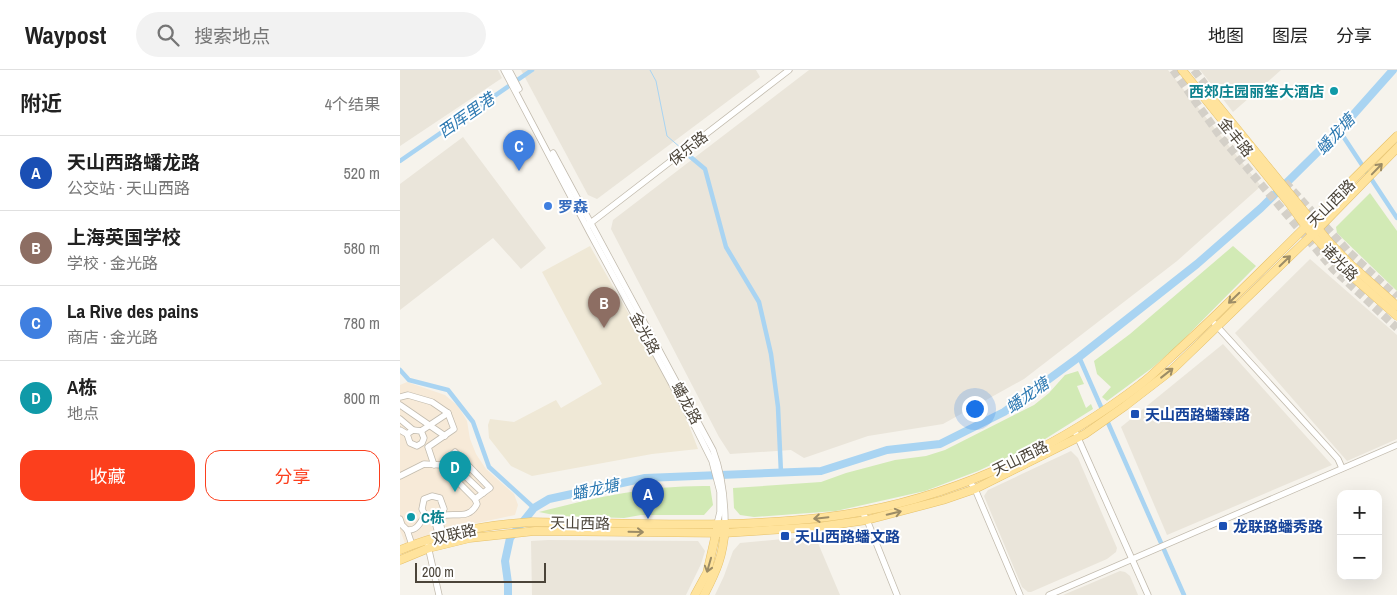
<!DOCTYPE html>
<html lang="zh">
<meta charset="utf-8">
<style>
:root{--surface:#fff;--page:#f2f2f2;--text:#222;--muted:#767676;--line:#e0e0e0;--accent:#fc3f1d}
body{margin:0;font-family:"Archivo Narrow","Noto Sans SC",sans-serif;background:var(--page);color:var(--text)}
.controls{position:absolute;right:15px;bottom:15px;display:grid;overflow:hidden;border-radius:10px;box-shadow:0 5px 20px #0002}
.controls button{width:45px;height:45px;display:grid;place-items:center;padding:0;border:0;border-bottom:1px solid var(--line);background:var(--surface);color:var(--text);font:25px sans-serif}
.scale{position:absolute;left:15px;bottom:12px;width:131px;box-sizing:border-box;padding-left:5px;border:2px solid #4b4439;border-top:0;font-size:14px;line-height:18px;white-space:nowrap;color:#4b4439;-webkit-text-stroke:4px #fff;paint-order:stroke}
.you{position:absolute;left:574px;top:338px;width:18px;height:18px;margin:-12px;border:4px solid #fff;border-radius:50%;background:#1a73e8;box-shadow:0 0 0 8px #1a73e833}
.badge{display:grid;place-items:center;width:32px;height:32px;border-radius:50%;background:var(--accent);color:#fff;font-size:16px;font-weight:700}
.pin{position:absolute;translate:-50% -41px;filter:drop-shadow(0 1px 2px #0008)}
.pin::after{content:'';position:absolute;top:26px;width:18px;height:15px;background:inherit;clip-path:polygon(0 0,100% 0,50% 100%)}
.list{margin:0;padding:0;list-style:none}
h2{display:flex;justify-content:space-between;align-items:center;height:65px;margin:0;padding:0 20px;font-size:21px}
h2 small{font-size:16px;font-weight:400;color:var(--muted)}
.list li{display:grid;grid-template-columns:32px 1fr auto;gap:15px;align-items:center;box-sizing:border-box;height:75px;padding:0 20px;border-top:1px solid var(--line)}
.list b{display:block;font-size:19px;white-space:nowrap}
.list p{margin:0;font-size:16px;white-space:nowrap;color:var(--muted)}
.list em{font-size:16px;font-style:normal;color:var(--muted)}
.actions{display:flex;gap:10px;padding:15px 20px}
.actions a{flex:1;padding:11px 0;border:1px solid var(--accent);border-radius:15px;text-align:center;font-size:18px;color:var(--accent)}
.actions .main{background:var(--accent);color:#fff}
.icon{flex:none;width:28px;height:28px;fill:none;stroke:currentColor;stroke-width:2;stroke-linecap:round;stroke-linejoin:round}
.map{position:relative;flex:none;width:997px;height:525px;overflow:hidden}
header{display:flex;align-items:center;gap:30px;box-sizing:border-box;height:70px;padding:0 25px;background:var(--surface);border-bottom:1px solid var(--line)}
header strong{font-size:24px}
nav{display:flex;gap:28px;margin-inline-start:auto;font-size:18px}
.search{width:350px;height:45px;background:var(--page);display:flex;align-items:center;gap:12px;box-sizing:border-box;padding:0 18px;border-radius:28px;color:var(--muted);font-size:19px}
main{display:flex}
aside{flex:1;background:var(--surface)}
.map>svg:first-child{display:block}
.residential{fill:#eae5da}
.commercial{fill:#f7ead8}
.education{fill:#efe8d6}
.green{fill:#d2eab5}
.lines{fill:none;stroke-linecap:round;stroke-linejoin:round}
.stream{stroke:#a9d4f2;stroke-width:1}
.canal{stroke:#a9d4f2;stroke-width:4.5}
.river{stroke:#a9d4f2;stroke-width:8}
.major-tunnel{stroke:#d4d0c8;stroke-width:8;stroke-dasharray:8 4;stroke-linecap:butt}
.minor-casing{stroke:#c2bbae;stroke-width:7}
.major-casing{stroke:#e6c16a;stroke-width:9}
.minor{stroke:#fff;stroke-width:5.5}
.major{stroke:#ffe39c;stroke-width:8}
.oneway{stroke:#9c8c66}
.culture-dot{fill:#0f9aa8;stroke:#fff;stroke-width:2}
.shop-dot{fill:#3f7fe0;stroke:#fff;stroke-width:2}
.transit-dot{fill:#1a4fb4;stroke:#fff;stroke-width:2}
.labels{text-anchor:middle;dominant-baseline:central;stroke-width:4;stroke-linejoin:round;paint-order:stroke}
.culture-label{font-size:15px;font-weight:bold;fill:#0d838f;stroke:#fff;text-anchor:end}
.street-label{font-size:15px;fill:#4b4439;stroke:#fff}
.shop-label{font-size:15px;font-weight:bold;fill:#366cbe;stroke:#fff;text-anchor:start}
.transit-label{font-size:15px;font-weight:bold;fill:#164399;stroke:#fff;text-anchor:start}
.water-label{font-size:16px;font-style:italic;fill:#2e7ab2;stroke:#fff}
</style>
<header>
<strong>Waypost</strong>
<div class="search"><svg class="icon" aria-label="search" viewBox="0 0 24 24"><circle cx="10" cy="10" r="6"/><path d="M15 15l6 6"/></svg>搜索地点</div>
<nav><a>地图</a><a>图层</a><a>分享</a></nav>
</header>
<main>
<aside>
<h2>附近<small>4个结果</small></h2>
<ul class="list">
<li><span class="badge" style="background:#1a4fb4">A</span><div><b>天山西路蟠龙路</b><p>公交站 · 天山西路</p></div><em>520 m</em></li>
<li><span class="badge" style="background:#8d6e63">B</span><div><b>上海英国学校</b><p>学校 · 金光路</p></div><em>580 m</em></li>
<li><span class="badge" style="background:#3f7fe0">C</span><div><b>La Rive des pains</b><p>商店 · 金光路</p></div><em>780 m</em></li>
<li><span class="badge" style="background:#0f9aa8">D</span><div><b>A栋</b><p>地点</p></div><em>800 m</em></li>
</ul>
<div class="actions"><a class="main">收藏</a><a>分享</a></div>
</aside>
<div class="map">
<svg width="997" height="525" viewBox="0 0 997 525">
<rect width="100%" height="100%" fill="#f6f3ec"/>
<g class="residential">
<path d="M0 0H98L102 8 0 76Z"/>
<path d="M121 0H356L360 7 197 129 188 125Z"/>
<path d="M409 0H768L861 116 777 191 624 309 543 354 468 366 404 388 391 380 330 384 319 367 211 159 213 150Z"/>
<path d="M800 0H881L833 42Z"/>
<path d="M63 67 146 178 121 199 93 168 0 240V114Z"/>
<path d="M910 189 997 265V369L947 391 835 263Z"/>
<path d="M823 274 932 395 767 465 721 357Z"/>
<path d="M671 381 678 388 717 478 716 482 707 489 631 522H628L622 517 584 426 588 420Z"/>
<path d="M415 466 440 525H315L324 506 333 481 340 473Z"/>
<path d="M148 470 298 471 305 481 301 494 286 525H132L131 471Z"/>
<path d="M720 501 725 502 730 506 738 525H663Z"/>
</g>
<path class="commercial" d="M7 312 45 325 58 336 67 351 70 369 76 384 86 399 114 424 118 435 115 445 54 458 5 473 0 460V315Z"/>
<path class="education" d="M190 176 282 337 298 379 252 384 132 406 111 396 89 368 88 355 90 349 114 352 156 330 161 338 202 314 142 202Z"/>
<g class="green">
<path d="M970 123 997 161V221L937 163 936 157Z"/>
<path d="M833 176 856 196 775 278 752 298 707 331 702 327 711 317 697 304 694 291 730 264Z"/>
<path d="M678 301 684 314 677 316 686 338 691 334 693 339 642 371 578 401 525 421 436 441 354 447 340 445 334 438 333 418 421 412 446 403 495 390 526 386 545 380 634 335 649 323 665 305Z"/>
<path d="M310 416 313 435 304 445H241L224 448 159 446 139 442C196 427 251 415 310 416Z"/>
</g>
<g class="lines">
<path class="stream" d="M250 0 256 11 267 66 281 78"/>
<g class="canal">
<path d="M939 60 997 148"/>
<path d="M287 84 305 99 326 177 359 232 371 284 378 337 381 403"/>
<path d="M0 91 132 0"/>
<path d="M679 287 784 525"/>
<path d="M0 300 9 310 48 320 73 352 89 397 134 438"/>
</g>
<path class="river" d="M108 525V513L105 491 110 468 134 438 149 429 245 408 421 401 487 380 540 374 604 342 679 287 797 194 861 138 937 63 993 0"/>
<g class="major-tunnel">
<path d="M773 0 820 66 933 199 997 258"/>
<path d="M794 0 814 26"/>
<path d="M885 112 949 182 997 227"/>
</g>
<g class="minor-casing">
<g id="minor">
<path d="M104 0 190 163 295 357 312 391 320 422V442L317 454"/>
<path d="M109 0 119 19"/>
<path d="M153 83 313 380C322 404 325 427 325 453"/>
<path d="M188 155 389 0"/>
<path d="M815 254 930 380 938 389 942 398"/>
<path d="M0 327 8 325 32 332 48 343 54 359 28 377 34 395"/>
<path d="M0 335 45 366"/>
<path d="M0 349 13 360"/>
<path d="M674 359 748 525"/>
<path d="M0 360 7 364"/>
<path d="M13 360 21 361 24 368 22 373 17 376 10 373 7 364Z"/>
<path d="M21 361 48 343"/>
<path d="M47 389 83 423"/>
<path d="M41 395 55 382 90 418 75 429"/>
<path d="M0 406 24 394 41 395 75 429 77 434C70 448 59 444 47 445 42 445 39 448 34 448"/>
<path d="M570 412 575 419 620 525"/>
<path d="M462 442 467 450 497 525"/>
<path d="M0 449 2 455 7 460 12 475"/>
<path d="M7 460C17 461 20 453 25 445"/>
<path d="M39 467 34 448 25 445 22 439 24 429 32 426 40 428 44 439 39 448 43 465"/>
<path d="M28 476 39 525"/>
<path d="M649 525 997 375"/>
</g>
</g>
<g class="major-casing">
<g id="major">
<path d="M782 0 889 133 906 157 945 200 997 246"/>
<path d="M806 21 929 172 950 194 997 236"/>
<path d="M0 480C41 463 87 455 131 452 229 453 329 459 427 447 541 433 651 383 741 314 752 306 761 296 771 287 789 270 808 253 826 235 884 179 940 122 997 66"/>
<path d="M0 490 29 478 70 468 135 461 324 463 418 457 467 450 543 430 575 419 685 364 725 336 773 299 913 164 997 78"/>
<path d="M295 525 307 503 317 459"/>
<path d="M304 525C317 500 323 486 325 458"/>
</g>
</g>
<use href="#minor" class="minor"/>
<use href="#major" class="major"/>
</g>
<defs><path id="oneway-shaft" d="M-6 0H5M1.5-3L5.5 0L1.5 3" fill="none" stroke-width="1.6" stroke-linecap="round" stroke-linejoin="round" transform="scale(1.25)"/></defs>
<g class="oneway">
<use href="#oneway-shaft" transform="translate(977 99) rotate(-46)"/>
<use href="#oneway-shaft" transform="translate(885 191) rotate(-44)"/>
<use href="#oneway-shaft" transform="translate(834 228) rotate(136)"/>
<use href="#oneway-shaft" transform="translate(767 303) rotate(-38)"/>
<use href="#oneway-shaft" transform="translate(494 443) rotate(-14)"/>
<use href="#oneway-shaft" transform="translate(421 448) rotate(174)"/>
<use href="#oneway-shaft" transform="translate(236 462) rotate(1)"/>
<use href="#oneway-shaft" transform="translate(309 495) rotate(106)"/>
</g>
<g class="culture-dot">
<circle cx="934" cy="21" r="5"/>
<circle cx="11" cy="447" r="5"/>
</g>
<circle class="shop-dot" cx="148" cy="136" r="5"/>
<g class="transit-dot">
<rect x="730" y="339" width="10" height="10" rx="2.5"/>
<rect x="818" y="451" width="10" height="10" rx="2.5"/>
<rect x="380" y="461" width="10" height="10" rx="2.5"/>
</g>
<g class="labels">
<g class="culture-label">
<text x="924" y="21">西郊庄园丽笙大酒店</text>
<text x="21" y="447" text-anchor="start">C栋</text>
</g>
<g class="street-label">
<text transform="translate(836 67) rotate(51)">金丰路</text>
<text transform="translate(288 78) rotate(-38)">保乐路</text>
<text transform="translate(931 133) rotate(-45)">天山西路</text>
<text transform="translate(940 192) rotate(46)">诸光路</text>
<text transform="translate(245 263) rotate(62)">金光路</text>
<text transform="translate(287 333) rotate(62)">蟠龙路</text>
<text transform="translate(620 388) rotate(-26)">天山西路</text>
<text transform="translate(180 453) rotate(1)">天山西路</text>
<text transform="translate(54 464) rotate(-13)">双联路</text>
</g>
<g class="shop-label">
<text x="158" y="136">罗森</text>
</g>
<g class="transit-label">
<text x="745" y="344">天山西路蟠臻路</text>
<text x="833" y="456">龙联路蟠秀路</text>
<text x="395" y="466">天山西路蟠文路</text>
</g>
<g class="water-label">
<text transform="translate(66 45) rotate(-35)">西厍里港</text>
<text transform="translate(935 64) rotate(-47)">蟠龙塘</text>
<text transform="translate(627 325) rotate(-35)">蟠龙塘</text>
<text transform="translate(195 419) rotate(-12)">蟠龙塘</text>
</g>
</g>
</svg>
<div class="controls">
<button>+</button>
<button>−</button>
</div>
<div class="scale">200 m</div>
<div class="you"></div>
<div class="pin badge" style="left:248px;top:449px;background:#1a4fb4">A</div>
<div class="pin badge" style="left:204px;top:258px;background:#8d6e63">B</div>
<div class="pin badge" style="left:119px;top:101px;background:#3f7fe0">C</div>
<div class="pin badge" style="left:55px;top:422px;background:#0f9aa8">D</div>
</div>
</main>
